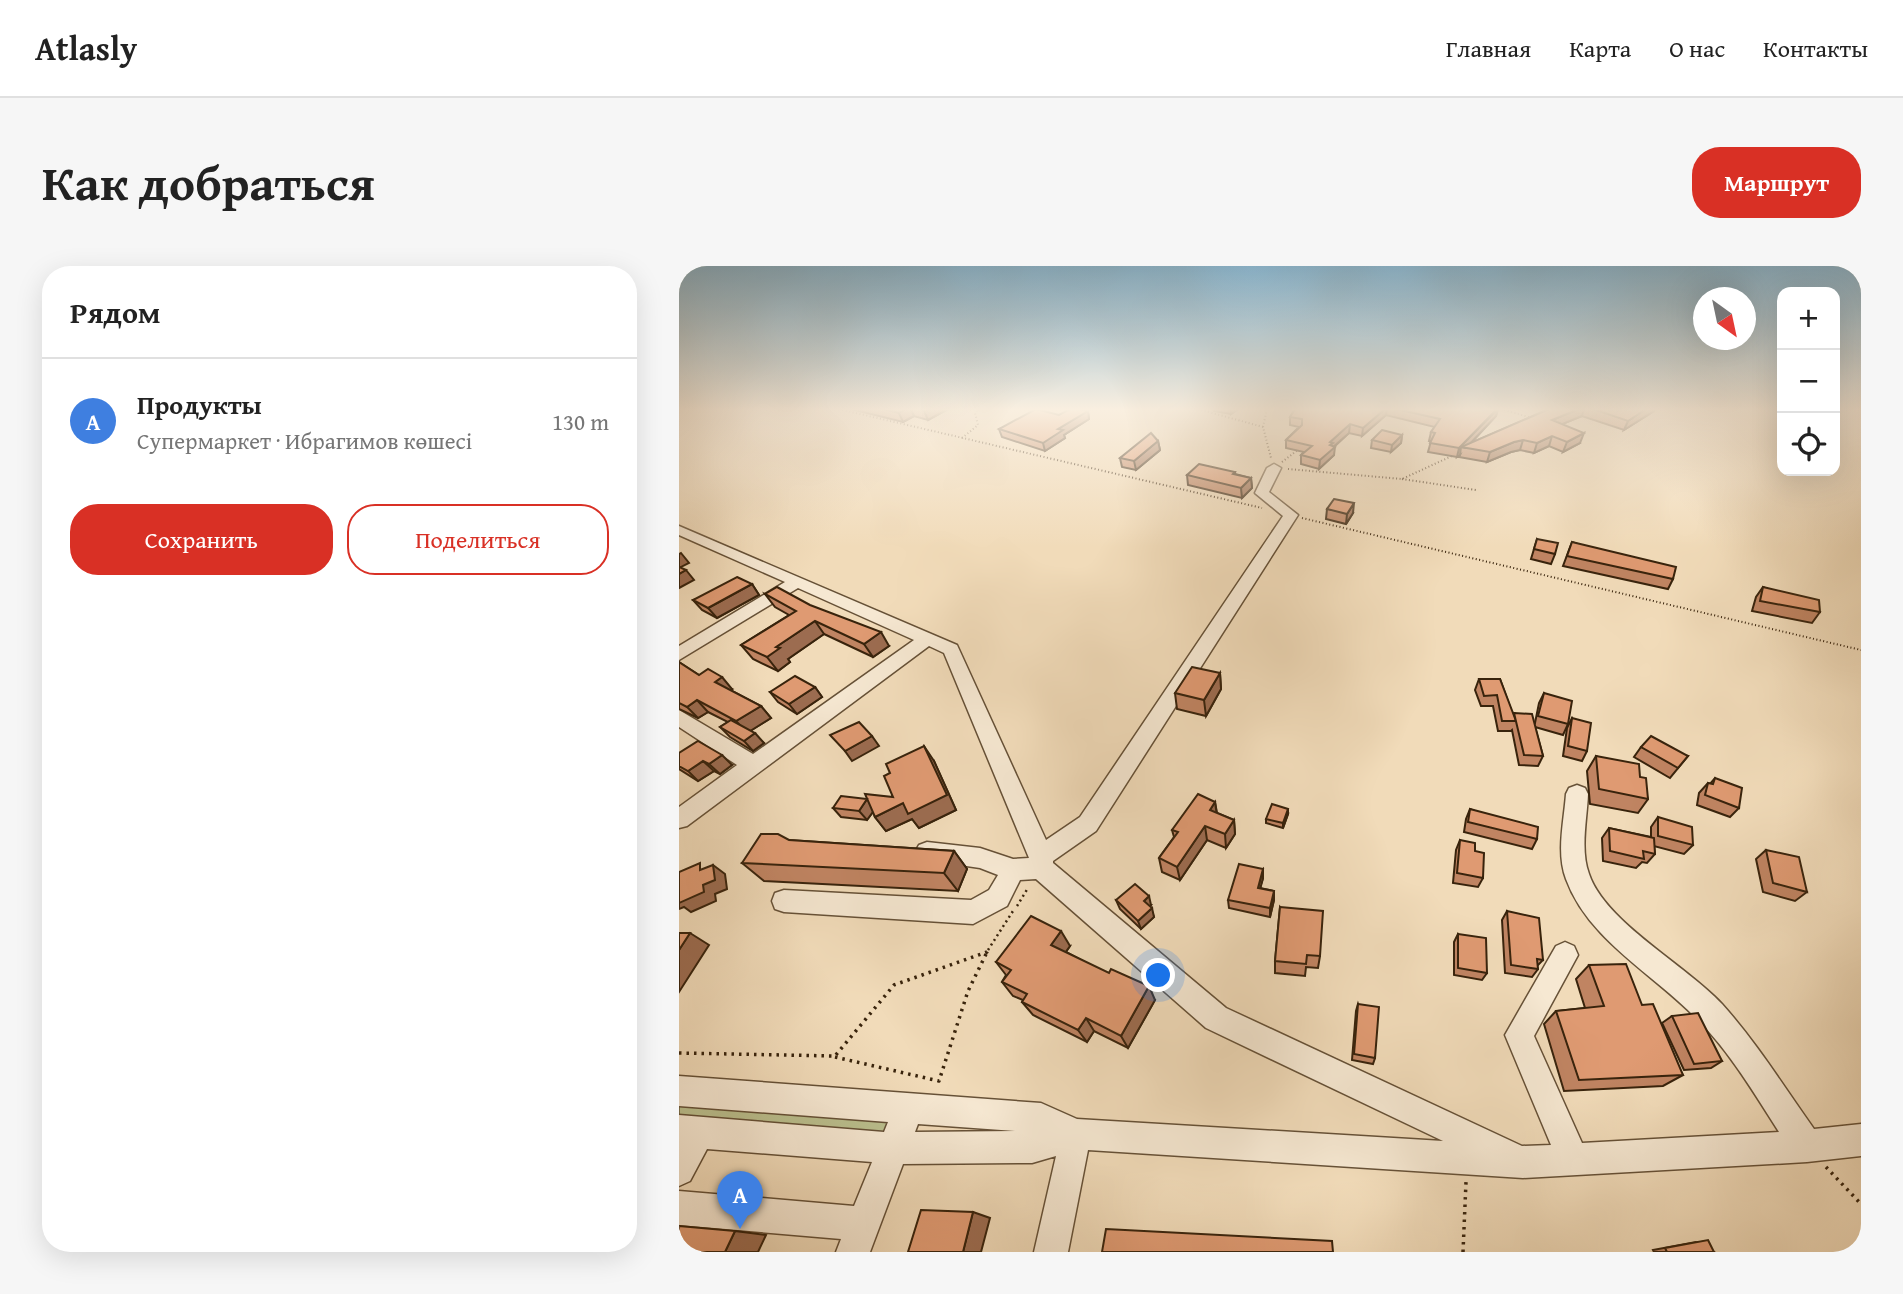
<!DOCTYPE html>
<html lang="ru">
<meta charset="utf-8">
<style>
:root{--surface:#fff;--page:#f6f6f6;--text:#222;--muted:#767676;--line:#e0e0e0;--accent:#d93025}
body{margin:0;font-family:"Gentium Book Plus",serif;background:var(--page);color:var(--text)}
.controls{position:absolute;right:21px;top:21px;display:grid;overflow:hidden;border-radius:14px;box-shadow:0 7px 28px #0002}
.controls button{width:63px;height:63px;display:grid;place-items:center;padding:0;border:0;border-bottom:2px solid var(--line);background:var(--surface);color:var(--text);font:35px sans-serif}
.compass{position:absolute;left:1014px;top:21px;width:63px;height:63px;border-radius:50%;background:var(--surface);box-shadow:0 7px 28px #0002;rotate:147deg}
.you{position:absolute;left:480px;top:710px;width:24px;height:24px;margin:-18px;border:5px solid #fff;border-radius:50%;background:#1a73e8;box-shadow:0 0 0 10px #1a73e833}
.badge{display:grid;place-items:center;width:46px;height:46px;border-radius:50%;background:var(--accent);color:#fff;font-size:23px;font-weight:700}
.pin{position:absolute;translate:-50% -58px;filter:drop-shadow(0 2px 4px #0008)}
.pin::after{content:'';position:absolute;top:37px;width:24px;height:21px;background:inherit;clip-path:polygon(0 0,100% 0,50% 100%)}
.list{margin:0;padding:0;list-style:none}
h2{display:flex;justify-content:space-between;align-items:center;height:91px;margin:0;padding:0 28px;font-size:30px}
h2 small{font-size:23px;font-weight:400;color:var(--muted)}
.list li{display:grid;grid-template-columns:46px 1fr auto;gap:21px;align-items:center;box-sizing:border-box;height:126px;padding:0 28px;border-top:2px solid var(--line)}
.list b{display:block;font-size:26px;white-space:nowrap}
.list p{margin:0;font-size:23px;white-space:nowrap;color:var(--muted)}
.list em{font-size:23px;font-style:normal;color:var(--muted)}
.actions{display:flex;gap:14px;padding:21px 28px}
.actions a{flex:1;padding:16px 0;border:2px solid var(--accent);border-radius:28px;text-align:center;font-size:24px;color:var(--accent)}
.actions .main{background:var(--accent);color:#fff}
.icon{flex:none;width:38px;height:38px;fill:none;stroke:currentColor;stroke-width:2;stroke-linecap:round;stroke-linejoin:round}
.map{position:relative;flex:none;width:1182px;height:986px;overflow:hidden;border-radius:28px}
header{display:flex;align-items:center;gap:42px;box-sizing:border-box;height:98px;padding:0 35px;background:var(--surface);border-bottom:2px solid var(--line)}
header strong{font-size:33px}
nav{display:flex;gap:38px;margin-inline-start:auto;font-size:24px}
.intro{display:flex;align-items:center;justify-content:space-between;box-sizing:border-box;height:168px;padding:0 42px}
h1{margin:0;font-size:49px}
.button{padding:18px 32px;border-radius:28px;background:var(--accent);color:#fff;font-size:24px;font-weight:700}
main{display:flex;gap:42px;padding:0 42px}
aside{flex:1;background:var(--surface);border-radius:28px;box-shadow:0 7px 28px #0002}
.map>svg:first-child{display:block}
.green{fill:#bbc08f;stroke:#7a724e;stroke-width:2}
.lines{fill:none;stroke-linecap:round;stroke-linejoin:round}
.minor-casing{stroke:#665137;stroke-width:3}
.path-far2{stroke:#38230c;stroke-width:2;stroke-dasharray:1 2.5;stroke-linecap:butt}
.path-far1{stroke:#38230c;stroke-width:2.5;stroke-dasharray:2 3.5;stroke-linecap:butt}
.path{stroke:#38230c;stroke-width:3.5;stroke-dasharray:2.5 5;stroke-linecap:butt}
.minor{fill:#f6e8d2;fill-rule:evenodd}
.wall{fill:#c08462;stroke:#38230c;stroke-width:2}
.shaded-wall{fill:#9c6c50;stroke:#38230c;stroke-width:2}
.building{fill:#df9a72;stroke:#38230c;stroke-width:2}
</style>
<header>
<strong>Atlasly</strong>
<nav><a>Главная</a><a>Карта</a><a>О нас</a><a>Контакты</a></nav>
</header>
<div class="intro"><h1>Как добраться</h1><a class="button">Маршрут</a></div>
<main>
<aside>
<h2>Рядом<small></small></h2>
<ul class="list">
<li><span class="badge" style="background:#3f7fe0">A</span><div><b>Продукты</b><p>Супермаркет · Ибрагимов көшесі</p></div><em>130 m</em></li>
</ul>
<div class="actions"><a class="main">Сохранить</a><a>Поделиться</a></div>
</aside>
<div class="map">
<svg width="1182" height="986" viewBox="0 0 1182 986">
<rect width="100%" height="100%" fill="#f1dbb9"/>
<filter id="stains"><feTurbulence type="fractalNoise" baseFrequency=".00286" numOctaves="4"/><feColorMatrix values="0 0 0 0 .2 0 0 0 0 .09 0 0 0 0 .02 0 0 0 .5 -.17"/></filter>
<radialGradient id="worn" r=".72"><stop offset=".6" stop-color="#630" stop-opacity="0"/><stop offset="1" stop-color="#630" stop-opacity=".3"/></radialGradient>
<path class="green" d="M0 829 225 847 213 879 0 861Z"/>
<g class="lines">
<g class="minor-casing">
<path id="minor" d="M595 198 602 202 590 226 619 249 417 565 374 595V597L547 742 843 880 872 879 826 769 877 680 886 676 895 680 899 689 855 770 903 877 1100 866C1075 827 1051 786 1018 753 975 708 909 674 887 613 877 587 885 555 887 528L890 522 898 519 906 522 909 528C908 553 901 584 910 608 926 656 1008 700 1043 738 1078 777 1105 821 1135 863L1182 858V890L1128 896 844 912 409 884 389 986H355L377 890 353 897 224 898 191 986H157L162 973 0 959V925L175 940 193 896 28 883 11 915 0 920V849L205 866 209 856 0 840V810L362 837 398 853 764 875 527 762 357 613 341 614 328 640 294 658 105 646 96 643 93 635 96 627 105 624 292 634 310 624 319 609 301 602 240 593 236 586 240 579 248 576 301 582 334 593 350 592 265 387 250 380 8 560 0 562V541L58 499 0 461V444L74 488 235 374 119 322 0 394V380L106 316 0 269V260L278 379 367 574 401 551 604 250 576 227 588 202ZM239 858 336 865 236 866Z"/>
</g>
<g class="path-far2">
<path d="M160 143 583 242"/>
<path d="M519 143 584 161"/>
<path d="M588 143 584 161 592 192"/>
<path d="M822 143 853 152"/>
<path d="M283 172 299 159 296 147 300 143"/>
<path d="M603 196 620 183"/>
<path d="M609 203 723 213 775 189"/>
<path d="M723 213 797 224"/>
<path d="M623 252 1182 384"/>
</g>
<g class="path-far1">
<path d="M338 640 349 622"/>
<path d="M309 684 334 645"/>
</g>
<g class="path">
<path d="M0 787 156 790 215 719 308 686 310 682"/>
<path d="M156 791 260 815 289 725 308 686"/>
<path d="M1147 901 1182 938"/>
<path d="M784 986 787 916"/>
</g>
<use href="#minor" class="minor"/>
</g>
<g class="wall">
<path d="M172 143H269L249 154 235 150 224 156Z"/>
<path d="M535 143H559L552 148 535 145Z"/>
<path d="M616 143H819L817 150 792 177 870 143H976L975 145 945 164 903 150 883 158 901 177 884 186 870 180 855 187 841 184 832 186 808 196 780 191 781 189 778 191 749 186 752 175H750L752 166 756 161 707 149 683 170 670 167 655 181V189L640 203 622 198V189L625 186 607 182V174L620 161 611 159V151Z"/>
<path d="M409 145 410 153 385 169 386 172 366 185 323 171 320 163 380 149Z"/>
<path d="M723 169 722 177 712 186 692 182 693 174Z"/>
<path d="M479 175 481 184 457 204 443 201 441 192Z"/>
<path d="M556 206V208L572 212 573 222 563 232 509 219 508 209Z"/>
<path d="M648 243 674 247 667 258 647 253Z"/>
<path d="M858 273 876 288 872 298 852 293Z"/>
<path d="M893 276 994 313 989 323 884 300Z"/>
<path d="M73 318 80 329 38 352 23 344 14 334Z"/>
<path d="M1084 321 1141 346 1133 357 1073 345 1077 331Z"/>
<path d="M86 328 210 380 194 391 145 368 109 393 111 396 99 405 74 393 62 379 110 349 96 341Z"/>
<path d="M0 396 20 409 53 423 51 424 82 440 92 452 71 465 85 477 74 485 51 471 41 461 49 456 29 446 19 452 0 443Z"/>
<path d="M541 407 542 423 527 450 498 443 496 427Z"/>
<path d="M800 413H821L834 449 835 447 856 457 860 437 865 427 889 458 884 469 856 461 864 490 859 500 840 499 833 464 832 465H819L814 440H802L796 424Z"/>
<path d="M136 421 143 431 118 448 99 436 91 426Z"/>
<path d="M893 452 908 485 903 495 884 490 888 462Z"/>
<path d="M962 481 1009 490 991 512 955 491Z"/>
<path d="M0 487 53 499 41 508 35 505 19 515 0 503Z"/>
<path d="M917 490 961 511 969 533 959 547 911 538 908 505Z"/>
<path d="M255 495 277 544 240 562 233 553 207 565 196 551 194 546 188 554 162 551 154 542 188 533 214 531Z"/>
<path d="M1036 512 1060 542 1051 551 1018 539 1020 527 1029 517 1031 518Z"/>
<path d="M536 536 538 547 555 554 556 568 547 582 528 574 501 614 483 606 480 592 495 571 493 564Z"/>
<path d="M791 543 858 573 853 583 785 566 787 553Z"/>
<path d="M609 548 604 562 587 557V553Z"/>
<path d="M979 551 1014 579 1005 588 975 580 976 588 968 597 963 596 957 602 924 595 923 572 930 562 972 571V561Z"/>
<path d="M110 574 275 585 288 603 279 625 85 615 63 597Z"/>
<path d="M781 574 796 585 804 612 799 621 774 617 777 584Z"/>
<path d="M1087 584 1128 626 1116 635 1084 626 1077 593Z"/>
<path d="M584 603V612L581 622 595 625V634L591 651 550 642 549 634Z"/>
<path d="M437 634 472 639 471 640 475 651 462 663 441 643Z"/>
<path d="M601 641 641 690 639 702 627 701 626 710 596 707V695Z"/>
<path d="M828 645 864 694 858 700 859 703 853 711 826 707 823 654Z"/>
<path d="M779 668 808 707 803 714 775 709V676Z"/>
<path d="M391 680 387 686 476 734 449 782 415 765 408 776 354 749 343 736 344 734 334 730 323 716 327 709 317 696Z"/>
<path d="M910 699 963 739 1004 809 984 820 885 825 865 758 877 745 906 742 897 713Z"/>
<path d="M679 738 696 792 694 798 673 794 677 745Z"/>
<path d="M993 750 1043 795 1032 802 1005 804 983 757Z"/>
<path d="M1017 976 1035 986H975L974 984Z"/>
</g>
<g class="shaded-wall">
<path d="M226 143H232L235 150 224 156 220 147Z"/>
<path d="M248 143H269L249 154 245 145Z"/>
<path d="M552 143H559L552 148Z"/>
<path d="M706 143H708L707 149 683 170 684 162Z"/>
<path d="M819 143 817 150 787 182 782 181 781 189 778 191 780 182Z"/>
<path d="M900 143H905L903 150 869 164 873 154Z"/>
<path d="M967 143H976L975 145 945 164 949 155Z"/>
<path d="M409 145 410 153 385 169 386 172 366 185 364 177 379 163Z"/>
<path d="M671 158 670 167 653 182 656 181 655 189 640 203 641 194 651 176Z"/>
<path d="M905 167 901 177 884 186 888 176Z"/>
<path d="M723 169 722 177 712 186 713 179Z"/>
<path d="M873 170 870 180 855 187 858 177Z"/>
<path d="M844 174 841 184 832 186 808 196 811 186 835 176Z"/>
<path d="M479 175 481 184 457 204 455 195Z"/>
<path d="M572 212 573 222 563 232 562 222Z"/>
<path d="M675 237 674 247 667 258 668 248Z"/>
<path d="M2 287 10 297 0 302V288Z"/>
<path d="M7 304 15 314 0 322V308Z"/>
<path d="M73 318 80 329 38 352 29 342Z"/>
<path d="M136 355 145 368 109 393 111 396 99 405 88 391 97 381Z"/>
<path d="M202 366 210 380 194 391 185 378Z"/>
<path d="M541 407 542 423 527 450 525 434Z"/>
<path d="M43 411 53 423 46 428 36 416Z"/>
<path d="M136 421 143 431 118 448 110 438Z"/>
<path d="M18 434 29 446 19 452 8 441Z"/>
<path d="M82 440 92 452 68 467 57 455Z"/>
<path d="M76 467 85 477 74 485 65 475Z"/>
<path d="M193 470 200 480 173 495 166 485Z"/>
<path d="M245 480 255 495 277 544 240 562 233 553 207 565 196 551 224 537Z"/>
<path d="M43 489 53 499 41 508 30 498Z"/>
<path d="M24 495 35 505 19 515 9 505Z"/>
<path d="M188 533 196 543 188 554 180 545Z"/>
<path d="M536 536 538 550 531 544Z"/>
<path d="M609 543V548L604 562V557Z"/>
<path d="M555 554 556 568 547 582 546 568Z"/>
<path d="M526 560 528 574 501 614 498 601Z"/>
<path d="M275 585 288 603 279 625 265 607Z"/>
<path d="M34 599 46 608 48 623 36 628 37 635 12 646 5 641 0 643V630L24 619Z"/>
<path d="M584 603V612L579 631V622Z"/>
<path d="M595 625V634L591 651V642Z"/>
<path d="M470 630 472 639 467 644 465 635Z"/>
<path d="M473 642 475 651 462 663 459 655Z"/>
<path d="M382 665 391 680 381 694 372 679Z"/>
<path d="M11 667 30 679 0 726V684Z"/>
<path d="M470 720 476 734 449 782 442 770Z"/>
<path d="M407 752 415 765 408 776 399 764Z"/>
<path d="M294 946 311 952 302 986H284Z"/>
<path d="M56 965 87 969 79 986H46Z"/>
</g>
<g class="building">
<path d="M205 143H226L220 147Z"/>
<path d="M357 143 380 149 391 143H400L409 145 379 163 384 164 364 177 320 163Z"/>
<path d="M616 143H706L684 162 671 158 651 176 654 177 651 179 656 181 641 194 622 189 633 180 607 174 623 159V153L611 151Z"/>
<path d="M717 143H818L780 182 751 177 756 167 752 166 761 153Z"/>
<path d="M870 143H900L873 154 905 167 888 176 873 170 858 177 844 174 835 176 811 186 782 181Z"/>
<path d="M914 143H967L949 155Z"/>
<path d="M703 164 723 169 713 179 693 174Z"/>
<path d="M472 167 479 175 455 195 441 192Z"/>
<path d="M520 198 556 206 554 208 572 212 562 222 508 209Z"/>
<path d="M655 233 675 237 668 248 648 243Z"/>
<path d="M858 273 879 277 876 288 855 283Z"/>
<path d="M893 276 997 301 994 313 888 290Z"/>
<path d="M0 301 7 304 0 308Z"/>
<path d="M58 311 73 318 29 342 14 334Z"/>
<path d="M98 321 131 339 202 366 185 378 136 355 97 381 101 382 88 391 62 379 117 345 86 328Z"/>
<path d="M1084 321 1140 334 1141 346 1081 335Z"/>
<path d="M0 396 20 409 29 403 43 411 36 416 82 440 57 455 18 434 8 441 0 437Z"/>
<path d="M513 401 541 407 525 434 496 427Z"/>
<path d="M116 410 136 421 110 438 91 426Z"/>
<path d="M800 413H821L837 455H823L818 429 805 430Z"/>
<path d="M865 427 893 435 889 458 859 450Z"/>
<path d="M835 447 853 448 864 490 845 489Z"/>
<path d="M893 452 912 457 908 485 889 480Z"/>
<path d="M52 454 76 467 65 475 41 461Z"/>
<path d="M180 456 193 470 166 485 151 469Z"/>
<path d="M972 470 1009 490 999 502 962 481Z"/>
<path d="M19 475 43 489 30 498 24 495 9 505 0 500V487Z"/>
<path d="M245 480 268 529 229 548 224 537 196 551 186 528 214 531 205 510 211 507 207 498Z"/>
<path d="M917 490 960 498 961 511 967 512 969 533 920 523Z"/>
<path d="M1036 512 1063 522 1060 542 1026 529 1029 517 1034 518Z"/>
<path d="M519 528 536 536 531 544 555 554 546 568 526 560 498 601 480 592 499 566 493 564Z"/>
<path d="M162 530 188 533 180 545 154 542Z"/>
<path d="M593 538 609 543 604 557 587 553Z"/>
<path d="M791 543 859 561 858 573 789 556Z"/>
<path d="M979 551 1013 561 1014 579 979 570Z"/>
<path d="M930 562 975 572 976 588 964 585 965 593 931 585Z"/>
<path d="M82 568H99L110 574 275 585 265 607 63 597Z"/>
<path d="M781 574 796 577V585L805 587 804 612 778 607Z"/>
<path d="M1087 584 1120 591 1128 626 1094 617Z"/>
<path d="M21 597V604L34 599 36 614 24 619 25 626 0 637V606Z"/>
<path d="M560 598 584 603 579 622 595 625 591 642 549 634Z"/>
<path d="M456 618 470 630 465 635 473 642 459 655 437 634Z"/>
<path d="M601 641 644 645 641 690 628 689 627 698 596 695Z"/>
<path d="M828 645 860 652 864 694 858 693 859 703 832 699Z"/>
<path d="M352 650 382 665 372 679 430 707 432 703 470 720 442 770 407 752 399 764 343 736 348 728 323 716 332 704 317 696Z"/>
<path d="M0 667H11L0 684Z"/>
<path d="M779 668 807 672 808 707 779 702Z"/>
<path d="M947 698 963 739 974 738 1004 809 900 814 877 745 925 740 910 699Z"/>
<path d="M679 738 700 741 696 792 675 788Z"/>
<path d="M1019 747 1043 795 1015 798 993 750Z"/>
<path d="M242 944 294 946 284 986H229Z"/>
<path d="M0 960 56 965 46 986H0Z"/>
<path d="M427 963 653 975 654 986H423Z"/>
<path d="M1029 974 1035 986H988L986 982Z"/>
</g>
<linearGradient id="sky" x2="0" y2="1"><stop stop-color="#89b7d2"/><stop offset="0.51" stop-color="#f9efe0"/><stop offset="1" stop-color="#f9efe0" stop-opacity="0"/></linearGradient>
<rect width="1182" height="281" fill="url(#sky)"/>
<rect width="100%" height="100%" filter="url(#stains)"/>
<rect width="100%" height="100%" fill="url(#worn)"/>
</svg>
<div class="controls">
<button>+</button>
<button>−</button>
<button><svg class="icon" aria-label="locate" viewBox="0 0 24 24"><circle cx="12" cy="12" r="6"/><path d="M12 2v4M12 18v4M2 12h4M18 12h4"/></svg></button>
</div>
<svg class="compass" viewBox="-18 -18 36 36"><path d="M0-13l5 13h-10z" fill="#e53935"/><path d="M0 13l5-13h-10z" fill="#767676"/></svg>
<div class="you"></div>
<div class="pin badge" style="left:61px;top:963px;background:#3f7fe0">A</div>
</div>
</main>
